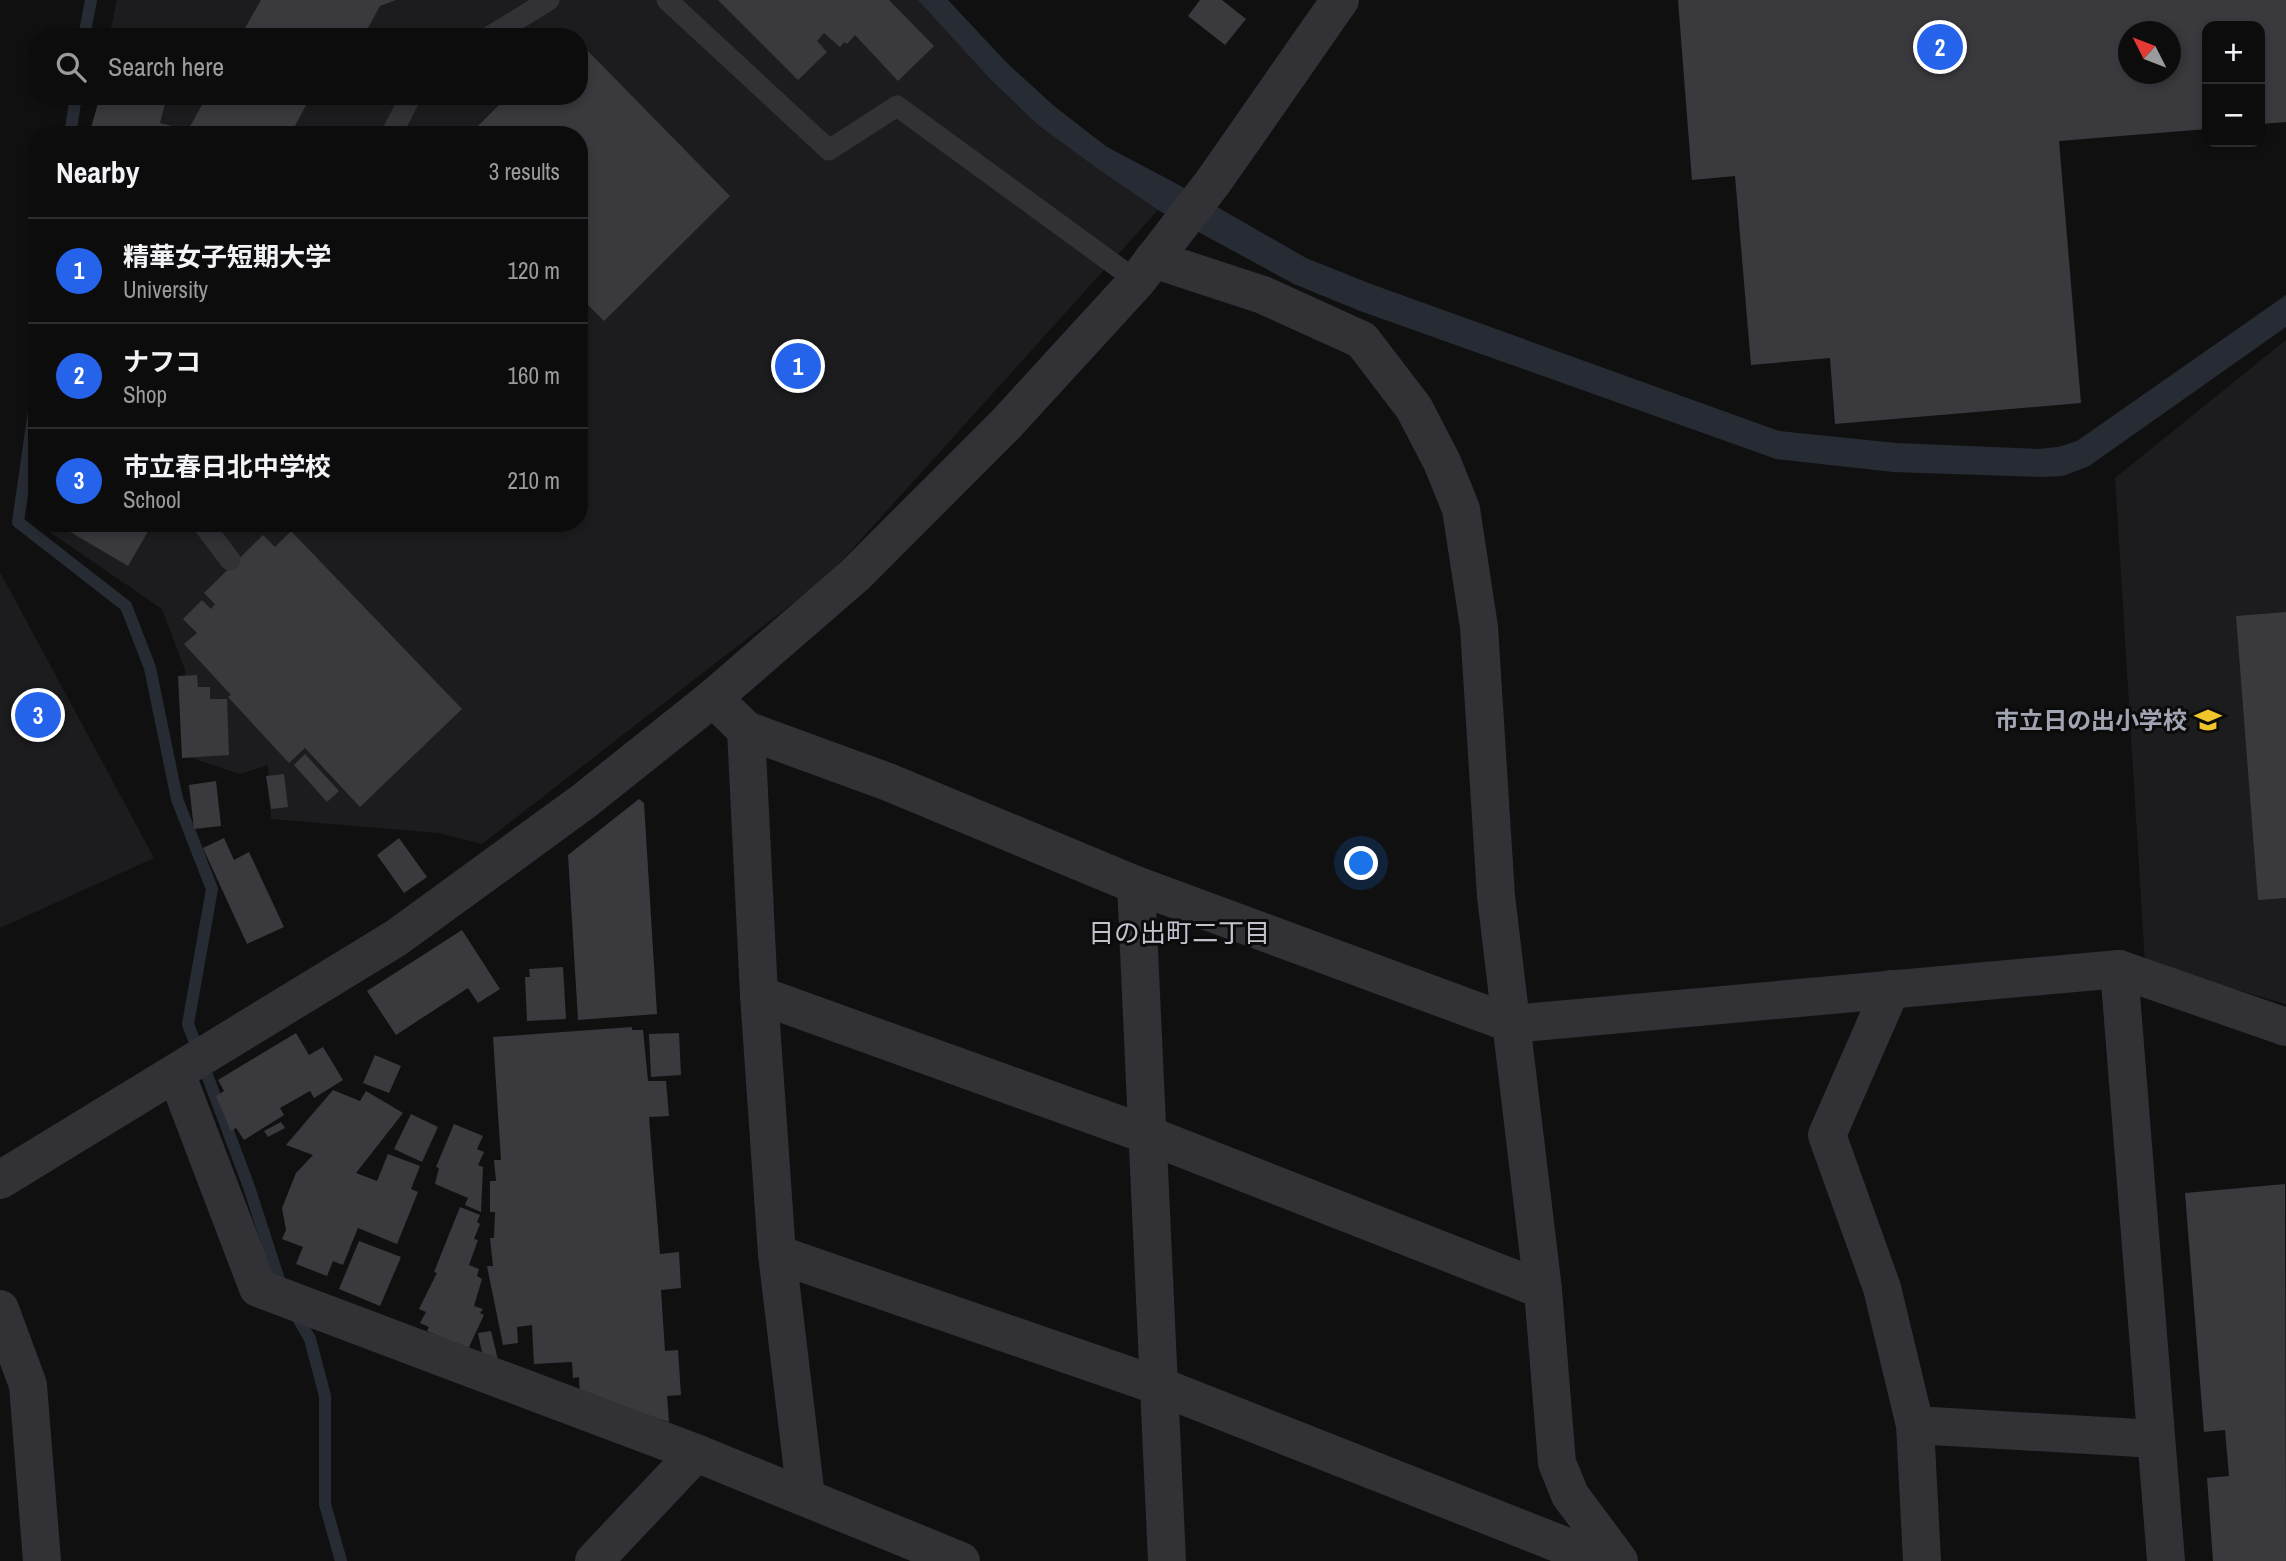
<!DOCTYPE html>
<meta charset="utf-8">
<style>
:root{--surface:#0c0c0d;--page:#151516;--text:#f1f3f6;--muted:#9a9b9d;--line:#2c2c2e;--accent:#2563eb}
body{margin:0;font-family:"Archivo Narrow","Noto Sans JP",sans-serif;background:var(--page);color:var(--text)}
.controls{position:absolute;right:21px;top:21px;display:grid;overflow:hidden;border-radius:14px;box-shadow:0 4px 10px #0003}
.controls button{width:63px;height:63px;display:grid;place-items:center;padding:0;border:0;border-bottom:2px solid var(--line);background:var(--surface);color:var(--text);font:35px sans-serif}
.compass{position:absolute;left:2118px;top:21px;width:63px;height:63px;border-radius:50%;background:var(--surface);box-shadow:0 4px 10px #0003;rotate:312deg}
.you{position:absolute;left:1362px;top:864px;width:24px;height:24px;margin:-18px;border:5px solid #fff;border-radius:50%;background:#1a73e8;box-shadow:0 0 0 10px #1a73e833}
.badge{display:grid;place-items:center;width:46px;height:46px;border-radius:50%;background:var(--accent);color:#fff;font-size:23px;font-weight:700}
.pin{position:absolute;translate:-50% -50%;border:4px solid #fff;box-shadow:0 2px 7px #0006}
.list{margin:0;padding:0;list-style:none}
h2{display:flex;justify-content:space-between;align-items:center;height:91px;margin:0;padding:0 28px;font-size:30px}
h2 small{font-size:23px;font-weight:400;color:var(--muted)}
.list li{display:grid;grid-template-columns:46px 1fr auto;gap:21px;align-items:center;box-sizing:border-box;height:105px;padding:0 28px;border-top:2px solid var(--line)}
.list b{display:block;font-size:26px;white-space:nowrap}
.list p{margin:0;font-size:23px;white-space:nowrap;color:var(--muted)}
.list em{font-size:23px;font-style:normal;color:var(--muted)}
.icon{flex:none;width:38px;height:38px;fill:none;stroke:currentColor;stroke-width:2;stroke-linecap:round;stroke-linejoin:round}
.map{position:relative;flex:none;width:2286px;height:1561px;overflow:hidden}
.search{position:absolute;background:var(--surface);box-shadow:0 4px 10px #0003;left:28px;top:28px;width:560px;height:77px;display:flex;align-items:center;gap:18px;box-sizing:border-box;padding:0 24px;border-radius:28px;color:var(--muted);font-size:26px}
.panel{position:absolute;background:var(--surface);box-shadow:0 4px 10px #0003;left:28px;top:126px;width:560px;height:406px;border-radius:28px}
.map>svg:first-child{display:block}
.built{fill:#1c1c1e}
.water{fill:#272c34}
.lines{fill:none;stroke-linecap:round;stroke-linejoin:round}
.stream{stroke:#272c34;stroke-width:12}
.building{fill:#3a3a3e;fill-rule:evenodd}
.service{stroke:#313136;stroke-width:21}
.minor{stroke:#313136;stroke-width:38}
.tertiary{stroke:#313136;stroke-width:38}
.labels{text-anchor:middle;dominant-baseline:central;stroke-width:6;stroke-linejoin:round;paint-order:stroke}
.poi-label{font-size:24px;font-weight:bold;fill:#a1a4b2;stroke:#0b0b0c;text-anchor:end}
.neighbourhood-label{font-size:26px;fill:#c2c3ce;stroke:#0b0b0c}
</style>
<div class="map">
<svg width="2286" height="1561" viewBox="0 0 2286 1561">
<rect width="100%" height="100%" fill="#101011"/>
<g class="built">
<path d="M117 0H918L990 79 1038 125 1158 210 828 576 482 844 438 833 271 819 268 765 240 774 186 756 185 670 162 609 41 526V523H579V135H92L99 96H579V37H109Z"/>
<path d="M2286 340V1004L2145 963 2115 478Z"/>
<path d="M0 572 154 858 0 928Z"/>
</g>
<path class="water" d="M918 0H948L1007 63 1054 106 1107 147 1177 184 1306 258 1371 284 1779 431 1896 443 2038 449 2058 447 2077 441 2286 295V327L2089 466 2063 476 2041 477 1893 472 1776 459 1360 311 1294 284 1158 210 1094 166 1038 125 990 79Z"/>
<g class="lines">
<g class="stream">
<path d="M84 37 91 0"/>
<path d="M70 135 76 96"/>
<path d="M37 390 18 522 126 606 150 668 177 799 212 889 188 1024 249 1187 282 1289"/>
<path d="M294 1311 310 1339 325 1396V1504L341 1561"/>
</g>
</g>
<g class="building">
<path d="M261 0H396L380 6 363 37H240Z"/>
<path d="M718 0H889L934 46 898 81 855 35 847 44 844 42 840 47 824 33 817 41 827 52 798 80Z"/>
<path d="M1200 0H1222L1246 19 1225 45 1188 16Z"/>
<path d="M1678 0H2286V122L2260 124V26H2207V129L2059 141 2081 403 1835 424 1830 358 1751 365 1735 176 1692 180ZM2128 32H2170V74H2128Z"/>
<path d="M120 29 146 36V37H117Z"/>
<path d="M586 49 730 196 604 321 579 296V135H469L508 96H526L532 102 537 96H579V56Z"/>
<path d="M100 96H167L160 123 188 130 207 96H311L290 135H89Z"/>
<path d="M55 523H153L128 566Z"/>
<path d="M291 531 462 709 360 807 305 748 289 763 228 697 231 695 184 644 197 633 183 619 202 600 211 609 215 604 204 593 263 535 275 547Z"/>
<path d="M2286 612V898L2258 900 2236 616Z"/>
<path d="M197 675 198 687H210V699H227L229 755 182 758 178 676Z"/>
<path d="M305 754 339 791 327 802 294 765Z"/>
<path d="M284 774 288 807 271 809 266 776Z"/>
<path d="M216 781 221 826 194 829 189 785Z"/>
<path d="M639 799 644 803 657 1014 578 1020 568 855Z"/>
<path d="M224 838 234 860 249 852 284 927 247 944 203 848Z"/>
<path d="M399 838 427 877 404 893 377 855Z"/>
<path d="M462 930 500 989 478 1003 468 988 396 1035 367 991Z"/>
<path d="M563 967 566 1019 527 1021 525 977H530L529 969Z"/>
<path d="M632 1027V1030H643L648 1081H666L669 1116 649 1117 660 1254 679 1252 681 1288 661 1290 665 1351 678 1350 681 1395 667 1396 669 1422 580 1394 579 1377 573 1378 572 1362 534 1364 532 1325 517 1327 518 1343 503 1345 487 1266H493L490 1238H494L495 1212H490V1181H496L494 1160H501L493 1037Z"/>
<path d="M296 1033 309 1055 323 1047 343 1080 314 1098 310 1091 280 1108 284 1115 244 1140 236 1128 231 1131 216 1096 224 1091 218 1080Z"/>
<path d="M679 1033 681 1075 651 1077 649 1034Z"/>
<path d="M375 1055 401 1066 389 1093 363 1083Z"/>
<path d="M333 1090 360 1101 366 1091 403 1113 356 1173 377 1181 388 1154 420 1166 411 1189 418 1192 397 1244 358 1228 343 1265 333 1261 327 1276 296 1264 303 1247 282 1239 286 1230 282 1208 296 1173 313 1155 286 1145Z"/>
<path d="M411 1114 438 1127 422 1162 394 1149Z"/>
<path d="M281 1122 285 1128 268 1137 264 1131Z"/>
<path d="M454 1124 483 1136 477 1149 484 1152 478 1165 483 1167 481 1212 465 1205 468 1198 435 1184 439 1168 436 1167Z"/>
<path d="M2285 1184 2286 1561H2213L2207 1478 2229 1476 2225 1430 2204 1432 2185 1193Z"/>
<path d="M460 1207 480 1215 477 1222 480 1224 474 1239 478 1240 469 1265 479 1269 477 1276 482 1279 474 1306 483 1309 480 1313 484 1315 468 1349 427 1331 429 1327 420 1323 426 1312 419 1309 437 1273 434 1272Z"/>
<path d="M359 1241 401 1257 380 1306 339 1289Z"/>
<path d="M491 1331 498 1360 493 1362 491 1355 483 1357 478 1333Z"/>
</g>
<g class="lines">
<g class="service">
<path d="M667 0 829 150 897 106 1137 281"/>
<path d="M489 37 549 0"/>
<path d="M391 135 411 96"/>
<path d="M202 523 230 560"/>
</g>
<g class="minor">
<path d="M713 698 746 730 888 782 1136 885 1512 1024 2119 969 2286 1027"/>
<path d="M746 730 759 995 777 1254 806 1497"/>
<path d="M1136 885 1167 1561"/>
<path d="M2119 969 2166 1561"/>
<path d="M1891 989 1827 1135 1882 1288 1915 1425 1922 1561"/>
<path d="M759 995 1148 1135 1543 1290"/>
<path d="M176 1073 258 1288 696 1453 961 1561"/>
<path d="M777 1254 1159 1386 1603 1561"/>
<path d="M0 1309 28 1385 42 1561"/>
<path d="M1915 1425 2156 1439"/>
<path d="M594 1561 696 1453"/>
</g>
<g class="tertiary">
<path d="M1153 259 1263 295 1362 340 1414 408 1442 462 1461 509 1479 627 1496 896 1543 1290 1557 1463 1570 1495 1619 1561"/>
<path d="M0 1180 396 938 584 801 713 698 854 576 1006 424 1137 281 1213 182 1340 0"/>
</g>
</g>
<defs>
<g id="school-bare" transform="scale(2.1)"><path d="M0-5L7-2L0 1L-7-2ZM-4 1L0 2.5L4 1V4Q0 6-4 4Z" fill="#eec52b" stroke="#0b0b0c" stroke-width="2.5" paint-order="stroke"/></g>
</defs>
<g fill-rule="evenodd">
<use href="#school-bare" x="2208" y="720"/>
</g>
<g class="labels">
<g class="poi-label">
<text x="2187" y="720">市立日の出小学校</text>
</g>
<g class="neighbourhood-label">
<text x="1179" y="932">日の出町二丁目</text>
</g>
</g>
</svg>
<div class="controls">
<button>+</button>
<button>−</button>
</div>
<svg class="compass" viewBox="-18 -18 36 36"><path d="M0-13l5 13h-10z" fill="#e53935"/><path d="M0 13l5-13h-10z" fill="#9a9b9d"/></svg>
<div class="you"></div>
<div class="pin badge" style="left:798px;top:366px">1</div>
<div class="pin badge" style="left:1940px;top:47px">2</div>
<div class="pin badge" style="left:38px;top:715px">3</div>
<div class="search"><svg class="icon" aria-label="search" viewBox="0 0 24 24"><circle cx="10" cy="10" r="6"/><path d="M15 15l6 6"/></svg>Search here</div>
<section class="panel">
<h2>Nearby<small>3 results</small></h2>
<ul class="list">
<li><span class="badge">1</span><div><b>精華女子短期大学</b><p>University</p></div><em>120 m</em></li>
<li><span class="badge">2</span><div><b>ナフコ</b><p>Shop</p></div><em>160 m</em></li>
<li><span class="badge">3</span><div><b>市立春日北中学校</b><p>School</p></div><em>210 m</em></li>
</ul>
</section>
</div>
